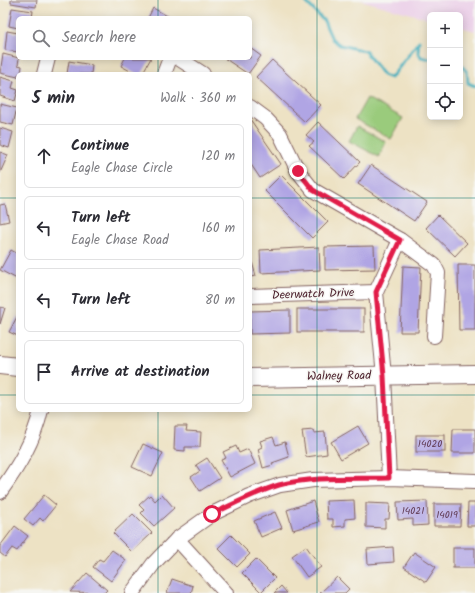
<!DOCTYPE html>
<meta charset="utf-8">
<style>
:root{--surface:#fff;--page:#f2f2f3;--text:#2b2b33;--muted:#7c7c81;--line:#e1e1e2}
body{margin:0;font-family:Kalam,sans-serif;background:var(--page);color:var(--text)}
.controls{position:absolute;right:12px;top:12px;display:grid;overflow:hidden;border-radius:6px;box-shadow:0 2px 10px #0003}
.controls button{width:36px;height:36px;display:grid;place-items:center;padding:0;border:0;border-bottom:1px solid var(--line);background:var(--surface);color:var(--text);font:20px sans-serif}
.stop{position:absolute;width:12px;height:12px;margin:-9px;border:3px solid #e11d48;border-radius:50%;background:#fff}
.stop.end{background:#e11d48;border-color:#fff;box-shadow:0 1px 4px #0008}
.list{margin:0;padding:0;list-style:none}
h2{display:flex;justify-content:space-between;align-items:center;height:52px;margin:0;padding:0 16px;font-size:17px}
h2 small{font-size:13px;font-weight:400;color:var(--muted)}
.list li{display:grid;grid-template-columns:26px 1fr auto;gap:12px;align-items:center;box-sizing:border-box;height:64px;margin:0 8px 8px;padding:0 8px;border:1px solid var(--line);border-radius:6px}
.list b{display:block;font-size:15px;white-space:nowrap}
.list p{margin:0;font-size:13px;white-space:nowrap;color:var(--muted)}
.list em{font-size:13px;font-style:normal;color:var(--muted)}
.icon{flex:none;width:22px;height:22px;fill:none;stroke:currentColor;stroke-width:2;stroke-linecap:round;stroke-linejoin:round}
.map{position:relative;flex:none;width:475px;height:593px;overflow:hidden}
.search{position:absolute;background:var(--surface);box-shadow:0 2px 10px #0003;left:16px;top:16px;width:236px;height:44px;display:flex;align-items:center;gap:10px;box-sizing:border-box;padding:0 14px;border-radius:6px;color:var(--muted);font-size:15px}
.panel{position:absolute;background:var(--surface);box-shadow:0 2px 10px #0003;left:16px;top:72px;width:236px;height:340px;border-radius:6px}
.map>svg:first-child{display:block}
.built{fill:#ecd1e9}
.green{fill:#9acb7b;stroke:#727553}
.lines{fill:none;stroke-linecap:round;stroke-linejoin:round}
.stream{stroke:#40afbd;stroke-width:3}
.building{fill:#b0a5e4}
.minor-casing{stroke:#836361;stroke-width:16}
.major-casing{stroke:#836361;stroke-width:20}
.minor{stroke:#fff;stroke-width:14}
.major{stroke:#fff;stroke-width:18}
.route{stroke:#e11d48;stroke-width:5}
.grid{fill:none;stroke:#0f766e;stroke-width:1;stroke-opacity:0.55}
.labels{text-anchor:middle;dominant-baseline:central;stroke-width:3;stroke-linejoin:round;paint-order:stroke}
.number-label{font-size:10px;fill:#644059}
.street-label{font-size:12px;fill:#4a1f2b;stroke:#f6f6f2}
</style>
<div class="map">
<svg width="475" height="593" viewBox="0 0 475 593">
<rect width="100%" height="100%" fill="#f6f6f2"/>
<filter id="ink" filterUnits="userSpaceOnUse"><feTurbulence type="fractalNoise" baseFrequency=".025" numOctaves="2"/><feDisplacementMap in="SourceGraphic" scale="8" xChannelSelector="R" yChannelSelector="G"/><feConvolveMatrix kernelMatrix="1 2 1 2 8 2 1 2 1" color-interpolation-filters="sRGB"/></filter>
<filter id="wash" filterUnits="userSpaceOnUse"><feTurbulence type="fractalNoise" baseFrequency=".012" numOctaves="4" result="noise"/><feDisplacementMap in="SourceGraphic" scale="16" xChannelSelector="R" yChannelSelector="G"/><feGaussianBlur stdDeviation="0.9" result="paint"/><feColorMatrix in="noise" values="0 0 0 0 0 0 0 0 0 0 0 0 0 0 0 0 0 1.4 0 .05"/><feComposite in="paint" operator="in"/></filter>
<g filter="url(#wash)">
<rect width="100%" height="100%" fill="#ede2c4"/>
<path class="built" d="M360 0H475V31L460 27V15H430V19Z"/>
<g class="green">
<path d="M367 98 403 118 391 139 355 119Z"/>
<path d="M357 126 386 142 379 157 349 141Z"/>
</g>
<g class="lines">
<g class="stream">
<path d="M304 0 324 21 332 39 340 45 365 51 383 75 391 78 419 41 418 52 421 57 430 59"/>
<path d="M460 64 467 72 468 83 475 86"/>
</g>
</g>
<g id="blocks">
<g class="building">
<path d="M11 0H37L36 7 11 3Z"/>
<path d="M12 8 33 11 32 18H18V28L9 26Z"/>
<path d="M153 8 171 18H148Z"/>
<path d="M7 31 18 33V52L5 50Z"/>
<path d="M250 48 261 56 248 74 224 58H250Z"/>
<path d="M3 54 19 58 18 65 22 66 21 74H18V77L0 73Z"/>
<path d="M125 58H151L142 74H136L121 66Z"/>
<path d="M272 60 321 105 305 122 256 77Z"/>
<path d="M69 61 92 65 91 74H67Z"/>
<path d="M0 77 14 81 12 88 18 90 15 101 0 96Z"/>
<path d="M0 104 17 108 13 125 0 122Z"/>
<path d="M250 119 281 164 260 178 250 163Z"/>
<path d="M318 122 360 162 344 179 309 146 314 142 306 135Z"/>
<path d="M0 128 13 132 9 148 0 145Z"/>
<path d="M0 152 8 155 0 173Z"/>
<path d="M371 165 427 202 414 221 358 184Z"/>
<path d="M281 175 328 222 312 238 265 191Z"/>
<path d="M5 204 9 221 0 223V205Z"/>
<path d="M438 215 467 243 455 256 426 228Z"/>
<path d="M374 246 375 269 325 270V247Z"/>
<path d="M319 247 320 270 261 273 260 250Z"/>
<path d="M11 250 18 254 17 279 0 270Z"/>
<path d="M250 255 256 276 250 277Z"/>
<path d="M458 265H475V330H459Z"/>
<path d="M403 266 421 267 418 332H400Z"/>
<path d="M0 307 5 308 0 324Z"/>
<rect x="297" y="309" width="67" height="23"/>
<path d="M290 310V333L250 334V311Z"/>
<path d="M18 315V336L9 332Z"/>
<path d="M175 426H187L186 431 201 432 200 447H185V451L174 450Z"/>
<path d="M358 426 368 443 341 459 331 442Z"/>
<path d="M453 429H475V453H452Z"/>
<path d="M314 430V433L325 432 327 454 306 457 302 431Z"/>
<rect x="416" y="435" width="29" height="17"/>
<path d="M273 437 276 445 285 442 289 457 272 463 273 465 263 468 258 449 262 447 260 441Z"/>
<path d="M143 444 163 453 152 476 132 467Z"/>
<path d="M236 446 239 453 248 449 255 464 230 477 221 460 226 458 223 452Z"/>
<path d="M207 458 220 478 200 491 191 477 200 471 196 465Z"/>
<path d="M162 494 174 508 154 526 141 513 144 510 139 505 150 495 155 501Z"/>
<path d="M44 495 56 505 43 521 40 518 33 526 24 519Z"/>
<path d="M354 500 355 518 345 519V526L333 527V519H327L326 501Z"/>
<path d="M313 501 319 522 293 530 287 510Z"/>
<path d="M427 501 428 525 413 526V519L398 520 397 502Z"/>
<path d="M366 503 390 504 389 519H385V528L366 527Z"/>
<path d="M468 503H475V526H467Z"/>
<path d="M434 504H461L460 526H434Z"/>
<path d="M275 512 282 528 261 537 254 521Z"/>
<path d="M133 514 152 533 132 552 113 533Z"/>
<path d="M15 526 28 536 17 551 12 548 5 557 0 553V546Z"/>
<path d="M231 535 250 554 237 567 218 548Z"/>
<path d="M306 546 321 567 307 577 292 556Z"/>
<path d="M393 547 394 562 368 564 367 549Z"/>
<rect x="453" y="548" width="22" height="20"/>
<path d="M112 550 126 560 111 581 93 567 99 559 103 561Z"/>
<path d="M414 552 436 567 426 582 404 567Z"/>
<path d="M256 559 275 578 261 592 242 573Z"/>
<path d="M87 573 107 590 104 593 70 592Z"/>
<path d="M337 577 349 589 345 593H320Z"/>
<path d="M172 579 193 586 191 593H167Z"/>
<path d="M281 586 287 593H274Z"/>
</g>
</g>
</g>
<g filter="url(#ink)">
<use href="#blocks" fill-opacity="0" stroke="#836361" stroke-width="1"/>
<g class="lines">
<g class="minor-casing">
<g id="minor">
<path d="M178 58 203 74"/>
<path d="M44 74 48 58"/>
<path d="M164 74 170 58"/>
<path d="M250 107 265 118 280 134 298 171 313 190 400 240 434 265 438 273 434 336"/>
<path d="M250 296 376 292"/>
<path d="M389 478 384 376 376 292 400 240"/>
<path d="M0 492C18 467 34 441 41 410"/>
<path d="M177 539 226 593"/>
<path d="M132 593 154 563 177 539 212 514 249 496 280 485 313 480 389 478 475 481"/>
</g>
</g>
<g class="major-casing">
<g id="major">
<path d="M0 365 18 367"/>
<path d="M250 378 475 374"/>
</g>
</g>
<use href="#minor" class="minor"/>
<use href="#major" class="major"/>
</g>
</g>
<g class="lines" filter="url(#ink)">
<path class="route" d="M212 514C234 504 256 492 279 485 314 476 354 479 389 478L384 376 376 292 400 240 313 190 298 171"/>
</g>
<path class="grid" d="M158 0V18M317 0V593M158 58V74M0 198H18M250 198H475M0 395H18M250 395H475M158 410V593"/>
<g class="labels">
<g class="number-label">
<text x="430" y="444">14020</text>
<text x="413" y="511">14021</text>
<text x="447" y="515">14019</text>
</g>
<g class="street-label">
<text transform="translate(313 294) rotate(-2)">Deerwatch Drive</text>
<text transform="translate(339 376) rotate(-1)">Walney Road</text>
</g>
</g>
</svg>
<div class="controls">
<button>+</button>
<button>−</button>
<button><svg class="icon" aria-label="locate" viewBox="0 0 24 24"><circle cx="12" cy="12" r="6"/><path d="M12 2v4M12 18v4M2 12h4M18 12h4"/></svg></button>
</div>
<div class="stop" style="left:212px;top:514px"></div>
<div class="stop end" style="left:298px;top:171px"></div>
<div class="search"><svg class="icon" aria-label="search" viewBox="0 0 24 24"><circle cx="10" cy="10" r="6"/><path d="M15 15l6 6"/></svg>Search here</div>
<section class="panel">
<h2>5 min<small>Walk · 360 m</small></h2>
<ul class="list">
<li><svg class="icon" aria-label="ahead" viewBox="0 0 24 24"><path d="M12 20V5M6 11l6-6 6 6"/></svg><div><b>Continue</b><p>Eagle Chase Circle</p></div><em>120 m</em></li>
<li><svg class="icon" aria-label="left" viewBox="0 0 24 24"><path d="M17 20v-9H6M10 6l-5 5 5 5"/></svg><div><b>Turn left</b><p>Eagle Chase Road</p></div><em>160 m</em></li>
<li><svg class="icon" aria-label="left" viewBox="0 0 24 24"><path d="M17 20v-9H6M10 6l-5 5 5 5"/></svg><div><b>Turn left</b></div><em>80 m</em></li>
<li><svg class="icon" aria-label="arrive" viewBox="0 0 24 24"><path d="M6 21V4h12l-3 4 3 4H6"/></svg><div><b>Arrive at destination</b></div></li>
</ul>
</section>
</div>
